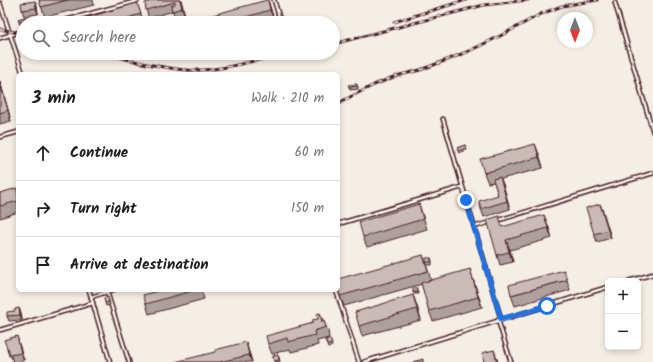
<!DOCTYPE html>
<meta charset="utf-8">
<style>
:root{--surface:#fff;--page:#f6f6f6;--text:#202124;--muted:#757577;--line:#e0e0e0}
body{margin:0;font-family:Kalam,sans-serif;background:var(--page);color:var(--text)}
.controls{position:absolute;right:12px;bottom:12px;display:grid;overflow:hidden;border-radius:6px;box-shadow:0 2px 6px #0003}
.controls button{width:36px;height:36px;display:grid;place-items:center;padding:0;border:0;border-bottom:1px solid var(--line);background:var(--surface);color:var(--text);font:20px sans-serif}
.compass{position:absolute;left:557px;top:12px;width:36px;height:36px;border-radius:50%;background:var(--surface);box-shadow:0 2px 6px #0003;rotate:180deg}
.stop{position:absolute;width:12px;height:12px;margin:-9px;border:3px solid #1a73e8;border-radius:50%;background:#fff}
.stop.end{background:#1a73e8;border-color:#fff;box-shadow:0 1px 4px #0008}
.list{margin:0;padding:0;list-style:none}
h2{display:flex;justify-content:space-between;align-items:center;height:52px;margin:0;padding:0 16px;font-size:17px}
h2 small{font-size:13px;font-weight:400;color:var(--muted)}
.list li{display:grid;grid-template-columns:26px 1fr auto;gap:12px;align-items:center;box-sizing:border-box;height:56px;padding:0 16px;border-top:1px solid var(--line)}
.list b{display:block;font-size:15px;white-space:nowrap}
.list em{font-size:13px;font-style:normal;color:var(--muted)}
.icon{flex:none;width:22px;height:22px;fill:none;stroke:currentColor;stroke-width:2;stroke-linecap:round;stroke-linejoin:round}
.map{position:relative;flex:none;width:653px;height:362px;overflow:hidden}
.search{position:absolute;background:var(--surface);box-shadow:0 2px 6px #0003;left:16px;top:16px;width:324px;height:44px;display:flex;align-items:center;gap:10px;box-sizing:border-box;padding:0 14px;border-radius:22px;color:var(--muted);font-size:15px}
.panel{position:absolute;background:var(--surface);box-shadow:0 2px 6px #0003;left:16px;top:72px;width:324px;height:220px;border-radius:6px}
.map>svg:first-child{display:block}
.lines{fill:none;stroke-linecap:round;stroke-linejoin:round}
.lane-casing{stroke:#4a1f2b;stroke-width:5.5}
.lane{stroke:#fbf7ec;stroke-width:2.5}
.rail-casing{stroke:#4a1f2b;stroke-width:3}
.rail{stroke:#fbf7ec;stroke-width:1.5;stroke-dasharray:4.5;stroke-linecap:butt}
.wall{fill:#aea19d;stroke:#4a1f2b}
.shaded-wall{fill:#8d837f;stroke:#4a1f2b}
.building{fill:#cabbb6;stroke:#4a1f2b}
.route{stroke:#1a73e8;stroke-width:5}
</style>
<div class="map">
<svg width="653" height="362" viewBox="0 0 653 362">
<rect width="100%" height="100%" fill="#f4eee4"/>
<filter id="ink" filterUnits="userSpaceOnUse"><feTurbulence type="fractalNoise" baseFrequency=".025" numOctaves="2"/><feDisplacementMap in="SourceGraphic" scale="8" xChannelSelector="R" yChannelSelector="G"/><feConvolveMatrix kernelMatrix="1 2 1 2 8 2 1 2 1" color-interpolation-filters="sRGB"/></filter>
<g filter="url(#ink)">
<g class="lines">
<g class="lane-casing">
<g id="lane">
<path d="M274 0 281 23"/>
<path d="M0 3 23 74"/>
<path d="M615 3 653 132"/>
<path d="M55 23 137 1"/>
<path d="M0 38 23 31"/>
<path d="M443 119 501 319"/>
<path d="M0 137 18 132"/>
<path d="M499 220 653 173"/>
<path d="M338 224 462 187"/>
<path d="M474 227 490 222"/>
<path d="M629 281 653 274"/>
<path d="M89 290 110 362"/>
<path d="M336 290 359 362"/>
<path d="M107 292 129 362"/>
<path d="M91 297 113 290"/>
<path d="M498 320 511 362"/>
<path d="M0 330 93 303"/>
<path d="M364 362 608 287"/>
</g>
</g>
<use href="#lane" class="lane"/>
<g class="rail-casing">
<g id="rail">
<path d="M394 22 466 0"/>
<path d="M0 29 23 34"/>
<path d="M333 44 484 5 528 0"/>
<path d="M103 53C131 60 158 68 187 70 220 72 255 60 287 53"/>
<path d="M338 105 344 100 374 85 396 76 420 70 447 60 469 51 500 36 541 14 562 6 597 0"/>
</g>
</g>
<use href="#rail" class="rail"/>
</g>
<g class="wall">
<path d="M39 0H93L94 5 45 17Z"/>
<path d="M155 0H181L185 16 175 18 173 11 149 18 146 10Z"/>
<path d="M268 0 274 20 264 23H211Z"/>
<path d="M137 3 144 23H83Z"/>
<path d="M37 6 38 14 24 16 22 10Z"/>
<path d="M26 17 28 23H23V24L20 25 18 19Z"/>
<path d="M0 81 11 121 0 124Z"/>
<path d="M358 86V89L350 90 349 87Z"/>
<path d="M465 145 467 150 459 153 457 148Z"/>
<path d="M539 154 543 168 501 179 510 209 484 217 481 209 498 195 494 182 488 183 484 173Z"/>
<path d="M18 190V212L0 218V193Z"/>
<path d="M419 204 427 229 367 247 363 237Z"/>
<path d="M600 204 611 238 597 242 594 234Z"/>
<path d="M548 225 552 238 510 250 513 262 500 265 497 255 503 227Z"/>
<path d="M423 255 431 280 473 279 482 307 433 321 429 311 422 284 344 306 340 296Z"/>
<path d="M431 258 432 261V265H427L426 262Z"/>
<path d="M567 280 570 290 515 306 511 295Z"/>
<path d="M161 290H201L204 299 149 314 146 304Z"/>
<path d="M418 291V294H414L413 292Z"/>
<path d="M413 295 421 320 362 336 359 326Z"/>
<path d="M109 300 110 305 106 306 105 303Z"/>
<path d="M19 308 21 313 22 320 9 321 7 316Z"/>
<path d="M320 313 328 331 329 338 317 341 318 345 311 347 291 352 290 349 272 354 268 344 313 323 318 319Z"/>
<path d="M638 324 640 333H638Z"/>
<path d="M330 339 332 346 328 348 325 340Z"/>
<path d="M19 344 24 360 18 362H13L11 356H9L7 348Z"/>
<path d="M249 352 252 362H175Z"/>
<path d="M273 356 279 357 280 362H274Z"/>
</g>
<g class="shaded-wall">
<path d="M180 0H181L185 16 182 8Z"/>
<path d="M268 0 274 20 270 10Z"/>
<path d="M35 1 37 6 38 14 36 8Z"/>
<path d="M0 81 11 121 8 110 0 84Z"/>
<path d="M535 144 539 154 543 168 539 157Z"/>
<path d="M500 177 503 184 510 209 507 201Z"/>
<path d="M600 204 603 211 611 238 608 230Z"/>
<path d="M544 215 548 225 552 238 548 228Z"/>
<path d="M506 240 510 250 513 262 509 252Z"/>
<path d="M470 269 473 279 482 307 478 297Z"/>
<path d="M413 295 417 306 421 320 417 309Z"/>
<path d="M19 308 21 313 22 320 20 315Z"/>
<path d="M17 336 19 344 24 360 21 353Z"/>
<path d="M246 342 252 362 249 355Z"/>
<path d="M494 350 498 362H497Z"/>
</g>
<g class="building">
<path d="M39 0H68L41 7Z"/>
<path d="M155 0H180L182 8 172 11 171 6 175 4V2L146 10 145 3Z"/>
<path d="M267 0H268L270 10 225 23H211L209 16Z"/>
<path d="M35 1 36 8 22 10 21 3Z"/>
<path d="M137 3 141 14 110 23H83L82 19Z"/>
<path d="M26 17 27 20 19 22 18 19Z"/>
<path d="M272 20 276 22 277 23H265L266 22Z"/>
<path d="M0 84 8 110 0 113Z"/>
<path d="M357 84V86L349 87 348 85Z"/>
<path d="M535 144 539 157 484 173 480 159Z"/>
<path d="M465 145 466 148 458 151 457 148Z"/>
<path d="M500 177 507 201 481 209 479 201 498 195 493 179Z"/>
<path d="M17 188 18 201 0 206V193Z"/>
<path d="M419 204 423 219 363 237 359 222Z"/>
<path d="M600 204 608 230 594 234 586 208Z"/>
<path d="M544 215 548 228 506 240 509 252 497 255 487 220 499 216 502 227Z"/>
<path d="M423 255 428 271 340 296 338 288V279Z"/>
<rect x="426" y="258" width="5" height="4"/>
<path d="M470 269 478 297 429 311 421 283Z"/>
<path d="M564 270 567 280 511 295 509 285Z"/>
<rect x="413" y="288" width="4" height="4"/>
<path d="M161 290H195L146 304 143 295Z"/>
<path d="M413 295 417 309 359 326 355 312Z"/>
<path d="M108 297 109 302 105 303 104 298Z"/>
<path d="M19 308 20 315 7 316V312L15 311V309Z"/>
<path d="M320 313 322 322 324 321 326 327 314 331 315 335 288 342 287 338 268 344 266 336 313 323 312 320 318 319 317 314Z"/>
<path d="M17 336 21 353 10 355 8 348H7L4 340Z"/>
<path d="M330 339 332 344 327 345 325 340Z"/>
<path d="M246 342 249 355 220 362H175L215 352V350Z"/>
<path d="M494 350 497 362H484L482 353Z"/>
<path d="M278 355 279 360 274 361 273 356Z"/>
<path d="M423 359V362H413Z"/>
</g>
</g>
<g class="lines" filter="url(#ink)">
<path class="route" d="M466 200 501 319 547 306"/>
</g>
</svg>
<div class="controls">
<button>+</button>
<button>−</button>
</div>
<svg class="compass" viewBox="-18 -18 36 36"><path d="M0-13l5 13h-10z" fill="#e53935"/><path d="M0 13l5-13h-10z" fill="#757577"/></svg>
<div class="stop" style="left:547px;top:306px"></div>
<div class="stop end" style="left:466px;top:200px"></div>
<div class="search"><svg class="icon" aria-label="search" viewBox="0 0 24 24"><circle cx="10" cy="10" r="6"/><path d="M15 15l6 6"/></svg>Search here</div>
<section class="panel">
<h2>3 min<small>Walk · 210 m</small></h2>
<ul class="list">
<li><svg class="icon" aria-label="ahead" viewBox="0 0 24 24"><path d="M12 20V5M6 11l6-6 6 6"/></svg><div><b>Continue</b></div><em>60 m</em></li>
<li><svg class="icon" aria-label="right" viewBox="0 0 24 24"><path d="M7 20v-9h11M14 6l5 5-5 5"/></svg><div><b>Turn right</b></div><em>150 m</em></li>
<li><svg class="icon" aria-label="arrive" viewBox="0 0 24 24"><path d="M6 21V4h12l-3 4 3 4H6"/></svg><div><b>Arrive at destination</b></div></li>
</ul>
</section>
</div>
